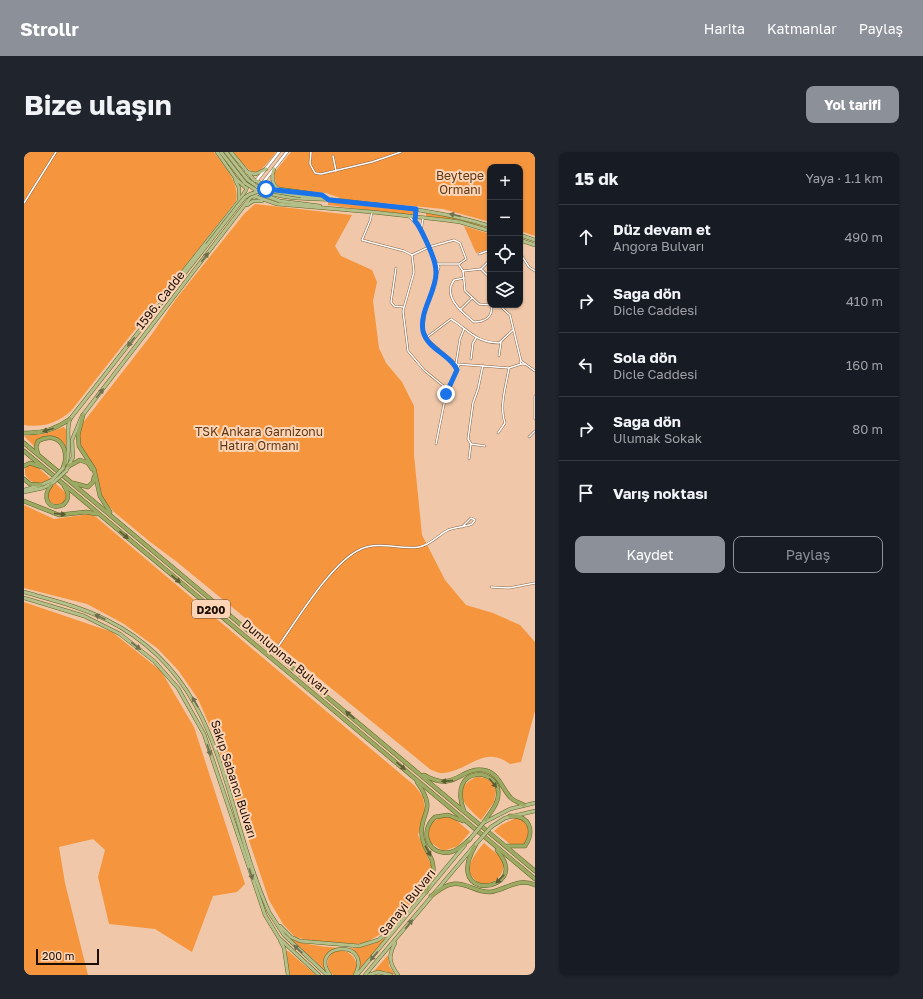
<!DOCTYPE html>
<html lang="tr">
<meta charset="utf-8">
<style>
:root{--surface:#171b24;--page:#20242c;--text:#f1f3f6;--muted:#9ea1a6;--line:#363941;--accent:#8c9099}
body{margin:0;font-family:"Golos Text",sans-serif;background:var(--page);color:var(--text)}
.controls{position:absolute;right:12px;top:12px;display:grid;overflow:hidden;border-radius:8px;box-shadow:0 1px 3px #0004}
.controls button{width:36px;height:36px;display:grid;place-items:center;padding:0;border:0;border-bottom:1px solid var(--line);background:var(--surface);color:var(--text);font:20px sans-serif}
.scale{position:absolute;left:12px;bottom:10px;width:63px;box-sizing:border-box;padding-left:4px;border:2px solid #1a0d03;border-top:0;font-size:11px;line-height:14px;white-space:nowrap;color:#1a0d03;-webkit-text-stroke:3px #fdd5b6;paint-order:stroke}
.stop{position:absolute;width:12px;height:12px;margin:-9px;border:3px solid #1a73e8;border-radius:50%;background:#fff}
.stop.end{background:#1a73e8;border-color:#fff;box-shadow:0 1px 4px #0008}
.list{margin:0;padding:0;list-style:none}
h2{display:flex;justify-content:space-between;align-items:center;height:52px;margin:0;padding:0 16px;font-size:17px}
h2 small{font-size:13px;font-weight:400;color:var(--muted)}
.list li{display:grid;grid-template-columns:26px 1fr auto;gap:12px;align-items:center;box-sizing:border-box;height:64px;padding:0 16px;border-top:1px solid var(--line)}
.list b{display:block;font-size:15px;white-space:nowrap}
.list p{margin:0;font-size:13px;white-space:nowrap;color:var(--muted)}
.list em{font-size:13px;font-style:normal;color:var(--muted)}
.actions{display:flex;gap:8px;padding:12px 16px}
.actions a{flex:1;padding:9px 0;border:1px solid var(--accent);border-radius:8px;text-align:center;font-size:14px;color:var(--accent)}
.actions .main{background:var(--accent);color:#fff}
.icon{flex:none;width:22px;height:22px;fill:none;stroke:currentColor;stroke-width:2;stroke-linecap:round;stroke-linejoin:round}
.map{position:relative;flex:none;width:511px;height:823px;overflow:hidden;border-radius:8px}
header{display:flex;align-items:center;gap:24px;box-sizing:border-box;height:56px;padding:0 20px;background:var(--accent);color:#fff}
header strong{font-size:19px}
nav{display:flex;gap:22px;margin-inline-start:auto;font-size:14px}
.intro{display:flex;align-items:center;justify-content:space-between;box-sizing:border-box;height:96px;padding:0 24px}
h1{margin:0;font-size:28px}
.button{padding:10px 18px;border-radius:8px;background:var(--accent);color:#fff;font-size:14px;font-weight:700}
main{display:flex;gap:24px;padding:0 24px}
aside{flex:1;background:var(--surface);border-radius:8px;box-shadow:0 1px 3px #0004}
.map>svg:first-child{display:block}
.green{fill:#f5953e}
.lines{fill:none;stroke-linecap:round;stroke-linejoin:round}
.minor-casing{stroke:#866347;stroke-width:2.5}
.secondary-casing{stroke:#866347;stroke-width:3.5}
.primary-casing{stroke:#5e6528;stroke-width:4}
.trunk-casing{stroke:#5e6528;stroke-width:4.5}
.minor{stroke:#fff;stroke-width:1.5}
.secondary{stroke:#fff;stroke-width:2.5}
.primary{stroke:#b5bf8a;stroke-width:3}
.trunk{stroke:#9caa63;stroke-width:3.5}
.primary-bridge-casing{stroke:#5e6528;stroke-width:4;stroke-linecap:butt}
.primary-bridge{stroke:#b5bf8a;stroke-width:3}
.oneway{fill:#6f6f4d}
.oneway2{fill:#5b5c33}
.route{stroke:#1a73e8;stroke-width:5}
.labels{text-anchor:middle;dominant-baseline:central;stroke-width:4;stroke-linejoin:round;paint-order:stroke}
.shield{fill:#fdd5b6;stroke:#5e4939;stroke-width:1}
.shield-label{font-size:11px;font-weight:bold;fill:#1a0d03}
.park-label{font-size:12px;fill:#5d3714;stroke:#fdd5b6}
.street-label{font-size:12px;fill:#1a0d03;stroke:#fdd5b6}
</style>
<header>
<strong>Strollr</strong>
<nav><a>Harita</a><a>Katmanlar</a><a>Paylaş</a></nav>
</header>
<div class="intro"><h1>Bize ulaşın</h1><a class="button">Yol tarifi</a></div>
<main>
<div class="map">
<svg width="511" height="823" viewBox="0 0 511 823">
<rect width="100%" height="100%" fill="#f0c8a9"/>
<g class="green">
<path d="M0 0H190C200 15 216 30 212 49L47 259C33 271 19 276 0 273Z"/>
<path d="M209 0H252C231 27 230 26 209 0Z"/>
<path d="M267 0H511V84L496 79V15H466V70L419 57 319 47 302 41 256 37 252 32 250 21Z"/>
<path d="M304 50 390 59 389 64 304 53Z"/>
<path d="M231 52 328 63 311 94 317 104 348 118 353 130 349 149 355 196 362 211 378 230 390 254V303L398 383 421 428 442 453 469 461 496 473 511 490V559L497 610 486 612C460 592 445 619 419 621 416 622 411 619 407 618L153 410 125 389 90 360 77 345 70 315 57 296 55 283 58 272 128 182 152 147 220 62Z"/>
<path d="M402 60 447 70 466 77 435 68 402 65Z"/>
<path d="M440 74 466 82 465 97 452 101Z"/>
<path d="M40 275 42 278V296L30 285 12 290 11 295 0 284 20 282Z"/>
<path d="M4 313H11L27 327C18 333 6 333 1 322V317Z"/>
<path d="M31 331 41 340 43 345 40 351 32 353 26 350 23 342Z"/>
<path d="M0 353 30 367 66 362 72 365 391 634 399 645 401 658 394 683 407 713V723L402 733 365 777 343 790 333 792 306 791 288 789 271 785 259 772 245 748 189 581 174 547 154 518 133 496 100 472 63 452 0 436Z"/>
<path d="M0 450 88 480 137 519 170 575 221 732 213 740 189 744 168 800 131 777 85 772 74 725 81 698 69 687 35 695 41 731 64 823H0Z"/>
<path d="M452 625C463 625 469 629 472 639L470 650 457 668C442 654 424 639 452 625Z"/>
<path d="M422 664 432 668 446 680 434 694 419 699 406 690C401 677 409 666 422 664Z"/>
<path d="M492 666 497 667 507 675V685L501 692H486L470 679 477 673Z"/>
<path d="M460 691C464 695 470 699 474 703 486 717 475 730 461 733 435 724 447 706 460 691Z"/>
<path d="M365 783 336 818 334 806C325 798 318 792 306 800L300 813 301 818 266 786C278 794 318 797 333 796 345 794 356 790 365 783Z"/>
<path d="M262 799H264L292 823H265Z"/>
<path d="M311 799C322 797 330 802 333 813L330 823H309C301 815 302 805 311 799Z"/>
<path d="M364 803 365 814 371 823 361 819H350Z"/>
</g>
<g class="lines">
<g class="minor-casing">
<g id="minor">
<path d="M287 0 286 12 291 21 297 22 348 10 377 0"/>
<path d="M309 4 312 19"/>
<path d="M0 51 32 0"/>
<path d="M348 60 346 69 338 88 380 99 388 103"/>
<path d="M385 65C401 76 410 102 412 121"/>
<path d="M397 78 399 67"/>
<path d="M496 101 505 115 511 119"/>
<path d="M455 102 466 98"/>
<path d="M388 103 390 120 379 159 384 199 400 218 423 237"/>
<path d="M388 103 405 95 430 88 436 91 442 107 435 112H411"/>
<path d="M409 104 415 115 401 158 399 178 405 189 432 212 485 216 497 212"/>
<path d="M466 108 457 117 466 126"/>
<path d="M435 113 439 119"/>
<path d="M372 116 367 150 370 154 379 155"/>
<path d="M457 117 439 119 441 139 455 152 467 153"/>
<path d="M440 126 430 128C418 145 438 160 450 170 460 170 470 165 467 153"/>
<path d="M475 153 486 163 497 209"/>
<path d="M436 158 448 146"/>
<path d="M402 186 427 167C446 179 451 190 475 191L489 178"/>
<path d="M475 204 477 190"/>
<path d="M447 207 449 191 452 186"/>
<path d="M497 209 511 219"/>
<path d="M496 210 497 212H501"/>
<path d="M430 212 433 219"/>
<path d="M432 212 436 187 440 177"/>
<path d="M459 213 454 237 449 251 444 287 447 292 461 294"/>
<path d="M511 244V267"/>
<path d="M474 281 481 271C475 254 482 234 485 216"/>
<path d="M505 285 511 279"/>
<path d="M412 292 423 237 435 213"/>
<path d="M445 307 447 292"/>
<path d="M467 435 485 436 511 431"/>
<path d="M251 499C271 471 307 410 337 397 356 389 376 398 395 395 407 393 414 383 424 378 432 375 441 375 448 372L451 368 447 366 438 375"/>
</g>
</g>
<g class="secondary-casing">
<g id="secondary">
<path d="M232 29 255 0"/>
<path d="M237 33 263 0"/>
</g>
</g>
<g class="primary-casing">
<g id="primary">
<path d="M193 0 212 27 222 36"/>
<path d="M197 0 221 31"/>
<path d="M202 0 224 28"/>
<path d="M207 0 230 28"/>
<path d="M250 17C247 24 248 32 254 37"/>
<path d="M222 20 232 22 242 17"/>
<path d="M211 27 215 36V47"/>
<path d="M237 34C254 39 295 39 305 48"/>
<path d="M242 40C265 48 288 46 312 48 364 54 416 58 466 74"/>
<path d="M240 43 256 49 296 54"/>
<path d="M230 44 253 52 348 60 421 68 436 70 466 79"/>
<path d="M277 44 303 47"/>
<path d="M223 53 229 49H238"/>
<path d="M496 83 511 88"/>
<path d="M496 88 511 93"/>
<path d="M42 311C48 297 41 281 46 267L183 93"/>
<path d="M42 319 49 305 48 288 58 264 226 46 237 40V34L235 30 230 28 224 31 222 38 215 49 146 136 140 148"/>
<path d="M0 338 17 333 28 328"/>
<path d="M0 340 19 336 30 330"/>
<path d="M0 440C28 448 57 455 83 468 203 528 197 653 245 760L260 783 303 823"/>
<path d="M0 446 60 464 96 482 130 509 154 536 180 582 241 763 255 786 295 823"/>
<path d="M461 670 486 657 511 651"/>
<path d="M467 675 481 666 511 659"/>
<path d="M256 774 267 785 276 789 335 794 354 788 372 775"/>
<path d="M256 788 260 796 264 823"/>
<path d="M371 791C364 804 365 811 374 823"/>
<path d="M306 823C283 791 350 786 331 823"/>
<path d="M333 823 441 693"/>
<path d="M341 823 451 693"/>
<path d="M345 823 354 820 367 823"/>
</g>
</g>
<g class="trunk-casing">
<g id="trunk">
<path d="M59 263 54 283 55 294 70 317 76 344 86 360"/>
<path d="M0 281C18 282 32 277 46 267"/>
<path d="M0 291 511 719"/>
<path d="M0 299 511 727"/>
<path d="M14 302 12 295 14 289C35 278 47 298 39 316"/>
<path d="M0 314 6 311 18 315"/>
<path d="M45 314 56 308 64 311 68 317"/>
<path d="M0 327 6 332 17 333"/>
<path d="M49 331 64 335 69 330 70 325"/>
<path d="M27 333C18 344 23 359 39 353 46 347 45 341 40 334"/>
<path d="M0 349 35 363 62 360 73 362"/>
<path d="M400 623C431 641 436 615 459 618 475 620 477 636 487 646 490 649 496 651 500 653"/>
<path d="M393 630C415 661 394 660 398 685 399 691 402 697 405 702 413 716 409 726 402 740"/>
<path d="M440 659C422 611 479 615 474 645 473 654 465 662 460 670"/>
<path d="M439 669 424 663 411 665C394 680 405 705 427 700 435 698 440 692 446 687"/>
<path d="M452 692C422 743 481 742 482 717 482 710 477 703 473 698"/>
<path d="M483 694H501C511 679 506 663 486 664"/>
<path d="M407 744C414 739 420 733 429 732 442 730 453 741 466 740 482 738 494 725 511 733"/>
</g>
</g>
<use href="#minor" class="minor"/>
<use href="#secondary" class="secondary"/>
<use href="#primary" class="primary"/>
<use href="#trunk" class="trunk"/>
<g class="primary-bridge-casing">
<g id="primary-bridge">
<path d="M224 28 238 38"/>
<path d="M221 31 240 43"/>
<path d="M183 93 220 46C236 33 258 42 277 44"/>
<path d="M28 328 39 316"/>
<path d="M30 330 42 319"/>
<path d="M446 687 460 670"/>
<path d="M452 692 467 675"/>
</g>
</g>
<use href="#primary-bridge" class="primary-bridge"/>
</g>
<defs><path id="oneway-solid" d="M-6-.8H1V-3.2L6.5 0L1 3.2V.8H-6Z"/></defs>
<g class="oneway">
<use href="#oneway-solid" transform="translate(431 63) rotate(-167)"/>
<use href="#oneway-solid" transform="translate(181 105) rotate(-52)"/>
<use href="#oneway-solid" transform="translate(107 190) rotate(128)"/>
<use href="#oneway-solid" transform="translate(76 241) rotate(-52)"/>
<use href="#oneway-solid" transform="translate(76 465) rotate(-156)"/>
<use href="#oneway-solid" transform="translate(112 494) rotate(37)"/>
<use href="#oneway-solid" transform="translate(171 550) rotate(-120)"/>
<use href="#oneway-solid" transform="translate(185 598) rotate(72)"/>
<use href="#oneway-solid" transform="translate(227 722) rotate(72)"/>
<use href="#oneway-solid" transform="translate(385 772) rotate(-52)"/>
<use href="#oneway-solid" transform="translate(274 797) rotate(-137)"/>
<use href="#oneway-solid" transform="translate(350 804) rotate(130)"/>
</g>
<g class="oneway2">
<use href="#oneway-solid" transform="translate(24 278) rotate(163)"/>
<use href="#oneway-solid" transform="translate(36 362) rotate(6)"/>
<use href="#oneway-solid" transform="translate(100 383) rotate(40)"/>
<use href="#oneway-solid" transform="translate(152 427) rotate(40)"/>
<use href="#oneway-solid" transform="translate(326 563) rotate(-140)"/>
<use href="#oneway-solid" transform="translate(377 614) rotate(40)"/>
<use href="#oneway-solid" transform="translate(423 629) rotate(175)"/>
<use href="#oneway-solid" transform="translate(469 631) rotate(50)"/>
<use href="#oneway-solid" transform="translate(404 699) rotate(61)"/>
<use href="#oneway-solid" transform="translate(476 727) rotate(134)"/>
</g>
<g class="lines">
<path class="route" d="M242 37 298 43 305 48 392 57 391 69C397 76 400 85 404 93 408 102 412 110 412 120 413 139 395 159 399 179 403 197 427 203 433 218L422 242"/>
</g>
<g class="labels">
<rect class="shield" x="168" y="448" width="38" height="18" rx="3"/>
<g class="shield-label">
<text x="187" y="457">D200</text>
</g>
<g class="park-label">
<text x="436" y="23">Beytepe<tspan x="436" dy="14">Ormanı</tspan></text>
<text x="235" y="279">TSK Ankara Garnizonu<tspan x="235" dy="14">Hatıra Ormanı</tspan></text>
</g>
<g class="street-label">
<text transform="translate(136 148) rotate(-52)">1596. Cadde</text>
<text transform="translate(262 505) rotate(40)">Dumlupınar Bulvarı</text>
<text transform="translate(210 627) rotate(72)">Sakıp Sabancı Bulvarı</text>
<text transform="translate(383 750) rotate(-51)">Sanayi Bulvarı</text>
</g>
</g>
</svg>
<div class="controls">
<button>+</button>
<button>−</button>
<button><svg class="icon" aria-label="locate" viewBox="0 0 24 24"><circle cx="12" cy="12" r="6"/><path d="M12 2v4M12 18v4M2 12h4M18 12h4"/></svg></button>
<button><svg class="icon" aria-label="layers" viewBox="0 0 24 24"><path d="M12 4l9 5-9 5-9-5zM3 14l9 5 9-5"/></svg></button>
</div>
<div class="scale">200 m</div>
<div class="stop" style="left:242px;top:37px"></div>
<div class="stop end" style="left:422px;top:242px"></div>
</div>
<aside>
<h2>15 dk<small>Yaya · 1.1 km</small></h2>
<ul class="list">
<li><svg class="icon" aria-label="ahead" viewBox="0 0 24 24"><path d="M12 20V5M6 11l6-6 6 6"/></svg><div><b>Düz devam et</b><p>Angora Bulvarı</p></div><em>490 m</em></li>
<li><svg class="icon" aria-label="right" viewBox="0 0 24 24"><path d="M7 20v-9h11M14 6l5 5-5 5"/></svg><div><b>Sağa dön</b><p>Dicle Caddesi</p></div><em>410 m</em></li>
<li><svg class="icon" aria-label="left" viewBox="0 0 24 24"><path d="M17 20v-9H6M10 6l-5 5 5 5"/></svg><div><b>Sola dön</b><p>Dicle Caddesi</p></div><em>160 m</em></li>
<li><svg class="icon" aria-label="right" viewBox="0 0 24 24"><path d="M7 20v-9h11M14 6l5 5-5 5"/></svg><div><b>Sağa dön</b><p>Ulumak Sokak</p></div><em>80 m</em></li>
<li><svg class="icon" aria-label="arrive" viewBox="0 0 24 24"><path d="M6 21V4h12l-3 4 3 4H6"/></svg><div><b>Varış noktası</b></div></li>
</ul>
<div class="actions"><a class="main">Kaydet</a><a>Paylaş</a></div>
</aside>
</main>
